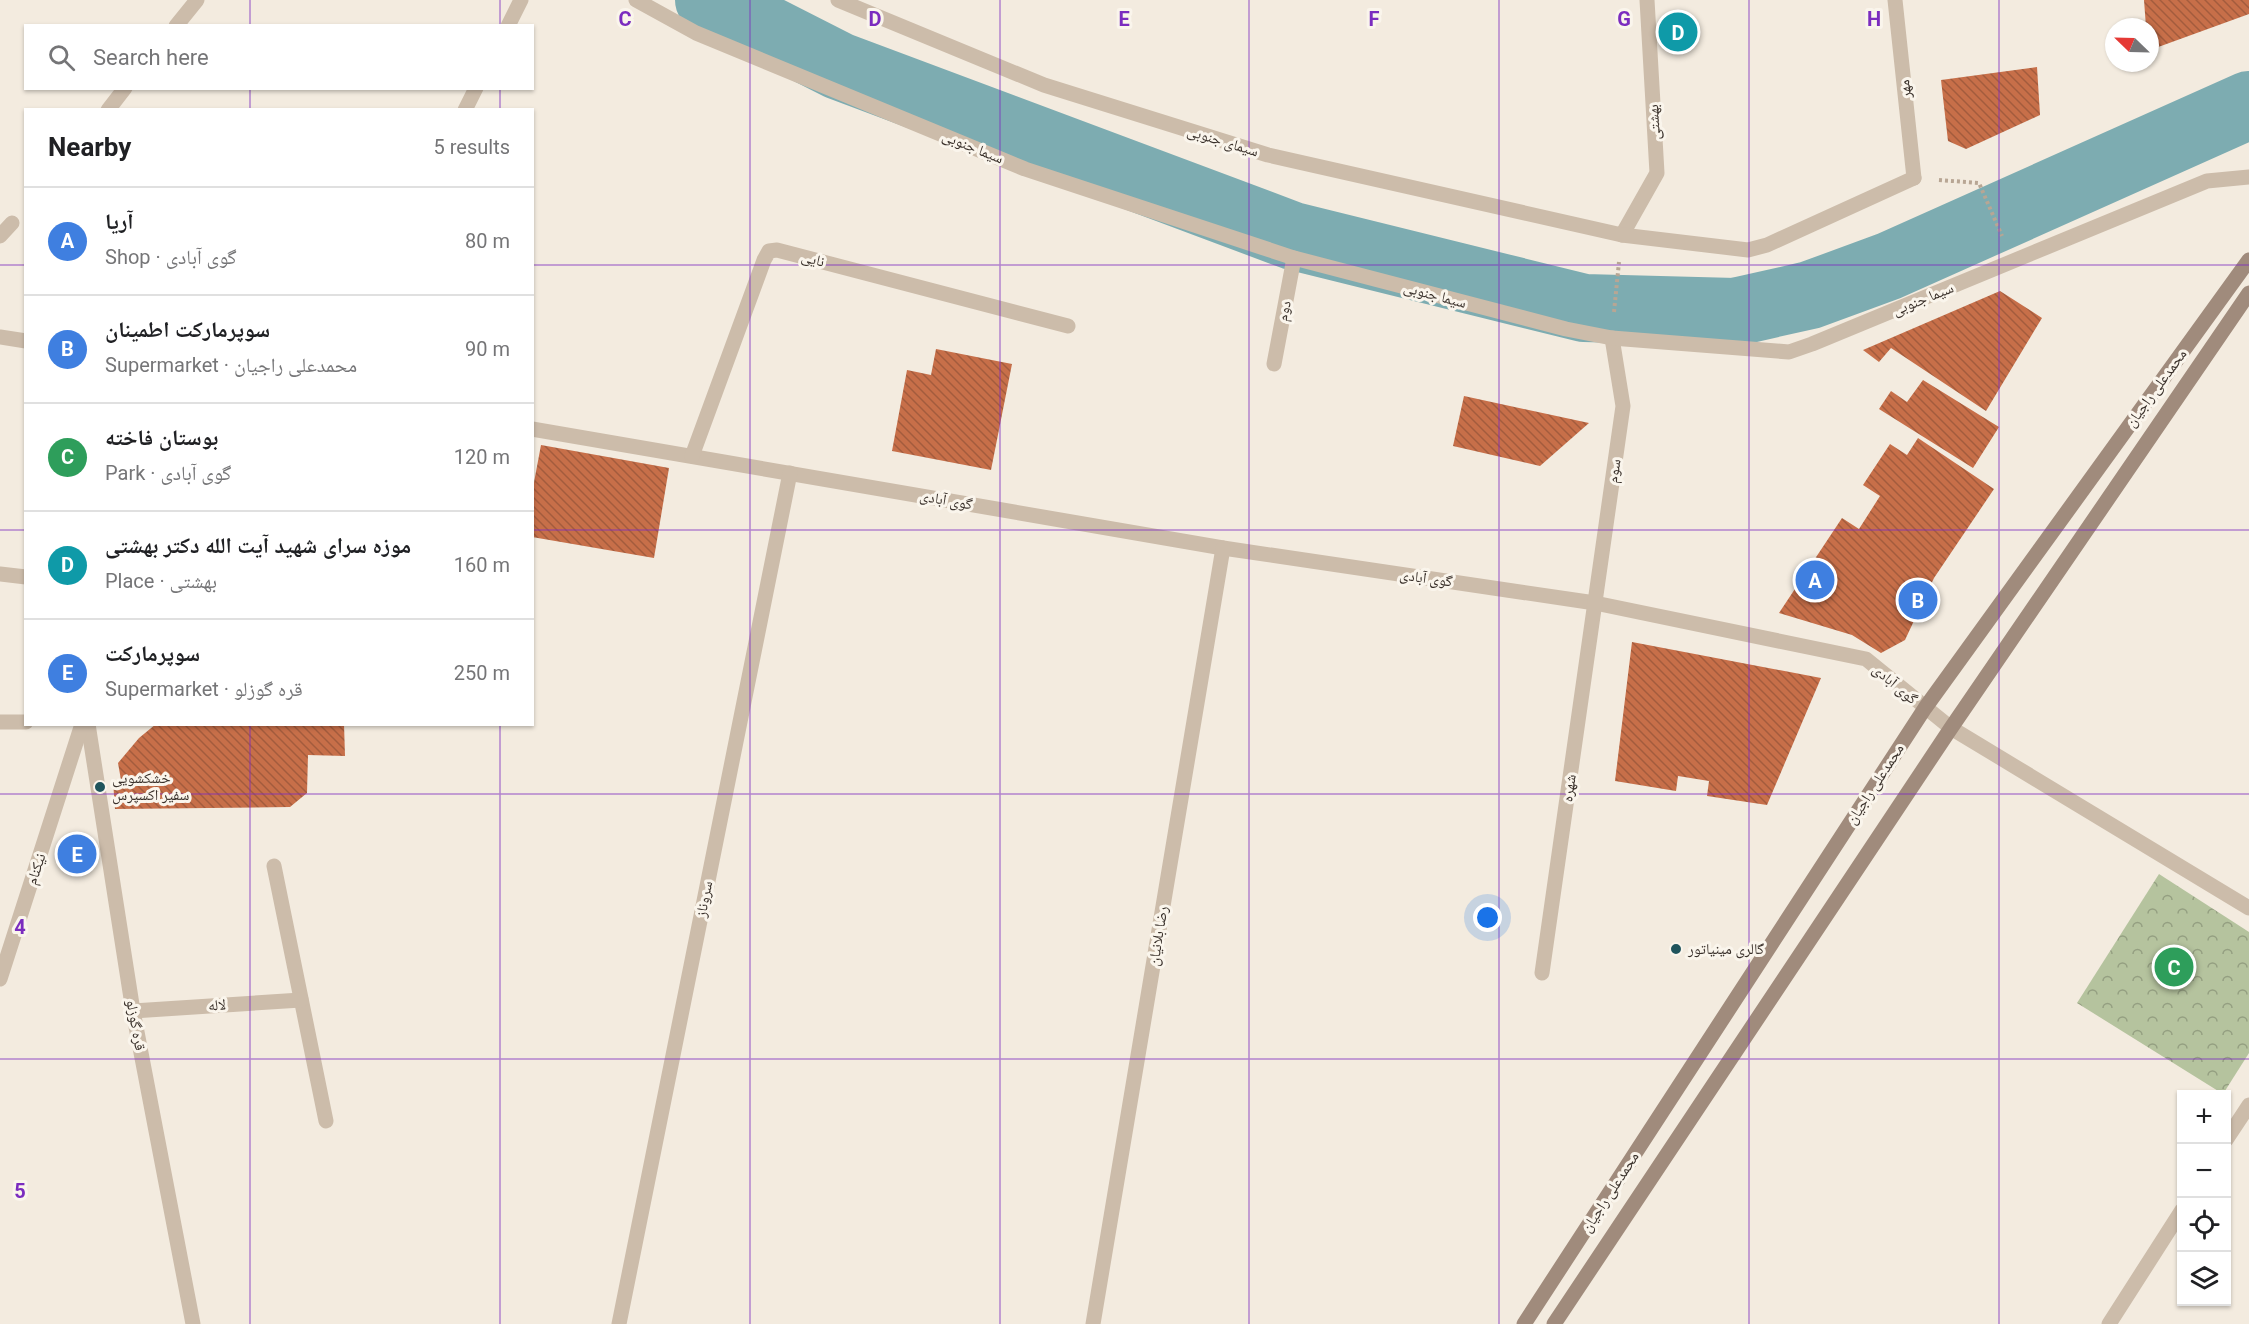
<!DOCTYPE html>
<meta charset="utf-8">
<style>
:root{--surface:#fff;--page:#f6f6f6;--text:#202124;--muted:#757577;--line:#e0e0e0;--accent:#1f545c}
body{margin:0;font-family:Roboto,"Noto Naskh Arabic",sans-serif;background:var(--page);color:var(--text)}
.controls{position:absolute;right:18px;bottom:18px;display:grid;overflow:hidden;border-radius:0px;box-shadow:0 2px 4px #0004}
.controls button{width:54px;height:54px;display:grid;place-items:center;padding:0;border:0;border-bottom:2px solid var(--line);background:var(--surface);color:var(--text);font:30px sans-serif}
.compass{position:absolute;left:2105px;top:18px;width:54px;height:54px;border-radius:50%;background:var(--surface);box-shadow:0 2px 4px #0004;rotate:293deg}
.you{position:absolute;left:1488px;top:918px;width:21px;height:21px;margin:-15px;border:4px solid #fff;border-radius:50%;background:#1a73e8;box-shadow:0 0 0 9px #1a73e833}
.badge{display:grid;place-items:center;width:39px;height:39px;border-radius:50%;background:var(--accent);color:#fff;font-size:20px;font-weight:700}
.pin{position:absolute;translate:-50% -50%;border:3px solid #fff;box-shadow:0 2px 6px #0006}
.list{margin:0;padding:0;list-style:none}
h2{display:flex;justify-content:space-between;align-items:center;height:78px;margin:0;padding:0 24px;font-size:26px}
h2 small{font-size:20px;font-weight:400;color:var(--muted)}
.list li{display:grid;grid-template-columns:39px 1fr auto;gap:18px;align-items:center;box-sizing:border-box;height:108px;padding:0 24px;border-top:2px solid var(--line)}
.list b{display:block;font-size:22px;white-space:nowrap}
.list p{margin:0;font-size:20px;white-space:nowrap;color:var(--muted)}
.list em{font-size:20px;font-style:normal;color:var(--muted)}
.icon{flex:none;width:33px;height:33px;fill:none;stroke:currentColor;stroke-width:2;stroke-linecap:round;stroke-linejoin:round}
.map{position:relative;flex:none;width:2249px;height:1324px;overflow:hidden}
.search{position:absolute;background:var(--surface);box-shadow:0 2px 4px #0004;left:24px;top:24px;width:510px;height:66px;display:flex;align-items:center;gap:15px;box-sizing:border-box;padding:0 21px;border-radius:0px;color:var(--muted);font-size:22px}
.panel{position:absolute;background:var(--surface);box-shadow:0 2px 4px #0004;left:24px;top:108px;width:510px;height:618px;border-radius:0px}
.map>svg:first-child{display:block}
.park{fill:url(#park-crowns)}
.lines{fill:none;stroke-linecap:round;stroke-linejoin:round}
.river{stroke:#7dacb1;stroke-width:68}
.building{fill:url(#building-back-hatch)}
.path{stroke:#b8a694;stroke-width:4;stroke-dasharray:3 3;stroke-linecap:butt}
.service{stroke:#ccbcaa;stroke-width:15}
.minor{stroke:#ccbcaa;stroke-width:15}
.tertiary{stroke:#ccbcaa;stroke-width:15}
.secondary{stroke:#a08b7c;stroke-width:15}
.grid{fill:none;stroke:#7b2cbf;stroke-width:1.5;stroke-opacity:0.55}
.poi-dot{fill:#1f545c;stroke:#faf5ec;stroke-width:2}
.labels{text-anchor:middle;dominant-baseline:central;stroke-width:6;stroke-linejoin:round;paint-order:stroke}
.street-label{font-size:15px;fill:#39302a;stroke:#faf5ec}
.poi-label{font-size:15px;fill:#39302a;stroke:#faf5ec;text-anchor:start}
.grid-label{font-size:20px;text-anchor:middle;font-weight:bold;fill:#7b2cbf;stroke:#faf5ec;stroke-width:6;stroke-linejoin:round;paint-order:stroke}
</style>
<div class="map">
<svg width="2249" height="1324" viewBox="0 0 2249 1324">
<defs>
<pattern id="park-crowns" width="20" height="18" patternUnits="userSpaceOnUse" patternTransform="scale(1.5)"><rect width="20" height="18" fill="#b5c39e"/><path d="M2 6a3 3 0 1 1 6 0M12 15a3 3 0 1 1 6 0" fill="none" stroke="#949f81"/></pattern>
<pattern id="building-back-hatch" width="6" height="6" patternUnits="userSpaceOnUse" patternTransform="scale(1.5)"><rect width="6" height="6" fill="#c76f49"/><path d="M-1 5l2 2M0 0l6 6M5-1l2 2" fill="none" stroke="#a35c3d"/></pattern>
</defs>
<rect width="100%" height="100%" fill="#f3ebdf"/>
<path class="park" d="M2159 874 2249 932V1053L2223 1094 2077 1003Z"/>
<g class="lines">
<path class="river" d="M709 0 839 66 1293 236 1584 308 1735 312 1810 295 1889 266 2249 105"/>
</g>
<g class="building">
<path d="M2144 0H2249V14L2150 50V27H2146Z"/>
<path d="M2037 67 2040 115 1966 149 1948 141 1941 80Z"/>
<path d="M2000 291 2042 318 1986 411 1891 348 1879 362 1863 350Z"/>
<path d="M936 349 1012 364 991 470 892 451 907 370 931 375Z"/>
<path d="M1923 380 1999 427 1973 468 1879 409 1891 391 1907 402Z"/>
<path d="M1464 396 1589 423 1540 466 1453 446Z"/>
<path d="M1918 438 1994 489 1934 578 1905 640 1881 653 1852 635 1779 613 1842 518 1859 529 1880 496 1863 485 1890 444 1907 455Z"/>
<path d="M541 445 669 468 654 558 532 537V493Z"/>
<path d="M1632 642 1821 678 1767 805 1707 796 1709 781 1678 776 1676 791 1615 781Z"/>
<path d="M156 724H344L345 756 308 755 307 793 290 807 115 809 113 781 121 780 118 763 139 738Z"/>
</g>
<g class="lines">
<g class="path">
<path d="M1939 180 1979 183 2002 236"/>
<path d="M1614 312 1619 262"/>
</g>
<path class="service" d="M0 236 12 223"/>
<g class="minor">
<path d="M1895 0 1914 178"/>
<path d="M176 26 197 0"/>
<path d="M508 26 521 0"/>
<path d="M108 110 125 88"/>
<path d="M465 110 476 88"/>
<path d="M1622 235 1657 173 1647 0"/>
<path d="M0 337 26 341"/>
<path d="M1274 364 1294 258"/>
<path d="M532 429 1223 548 1595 603 1866 659 1951 728 2249 908"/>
<path d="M692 456 764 260 769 251 777 250 1068 326"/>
<path d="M0 574 26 577"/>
<path d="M0 722H26"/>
<path d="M88 724 133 1011 193 1324"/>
<path d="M274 866 326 1121"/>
<path d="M1542 973 1623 406 1612 338"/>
<path d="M0 979 82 724"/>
<path d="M133 1011 301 1000"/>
<path d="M2226 1140 2249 1105"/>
<path d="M619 1324 790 473"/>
<path d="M1093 1324 1223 548"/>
<path d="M2109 1324 2182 1210"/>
</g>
<g class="tertiary">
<path d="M636 0 696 33 1025 169 1294 258 1566 329 1612 338 1789 352 1812 344 2207 181 2249 177"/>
<path d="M838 0 1044 85 1268 155 1622 235 1748 250 1767 245 1914 178"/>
</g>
<g class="secondary">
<path d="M1524 1324 1925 708 2249 260"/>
<path d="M1554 1324 1951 728 2249 293"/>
</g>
</g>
<path class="grid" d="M250 0V26M500 0V26M750 0V1324M1000 0V1324M1249 0V1324M1499 0V1324M1749 0V1324M1999 0V1324M250 88V110M500 88V110M0 265H26M532 265H2249M0 530H26M532 530H2249M250 724V1324M500 724V1324M0 794H2249M0 1059H2249"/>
<g class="poi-dot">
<circle cx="100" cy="787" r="6"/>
<circle cx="1676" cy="949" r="6"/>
</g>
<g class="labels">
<g class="street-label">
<text transform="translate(1905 89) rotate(-96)">مهر</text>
<text transform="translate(1654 122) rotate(-93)">بهشتی</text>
<text transform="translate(1223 141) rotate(17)">سیمای جنوبی</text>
<text transform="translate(973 147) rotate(22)">سیما جنوبی</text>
<text transform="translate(813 259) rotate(15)">نایی</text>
<text transform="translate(1435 295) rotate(15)">سیما جنوبی</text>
<text transform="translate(1923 299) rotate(-22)">سیما جنوبی</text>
<text transform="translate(1284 311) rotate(-79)">دوم</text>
<text transform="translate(2156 388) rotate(-54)">محمدعلی راجیان</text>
<text transform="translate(1614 471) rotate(-82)">سوم</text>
<text transform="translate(946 500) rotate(10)">گوی آبادی</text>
<text transform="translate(1426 578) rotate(8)">گوی آبادی</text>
<text transform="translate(1895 684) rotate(40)">گوی آبادی</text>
<text transform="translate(1875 784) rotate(-57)">محمدعلی راجیان</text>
<text transform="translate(1569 788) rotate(-82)">شهره</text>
<text transform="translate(36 869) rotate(-72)">نیکنام</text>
<text transform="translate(704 899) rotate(-79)">سروناز</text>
<text transform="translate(1158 936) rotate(-81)">رضا بلانیان</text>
<text transform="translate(217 1005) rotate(-4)">لاله</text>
<text transform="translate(136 1025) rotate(80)">قره گوزلو</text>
<text transform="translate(1610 1192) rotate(-57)">محمدعلی راجیان</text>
</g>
<g class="poi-label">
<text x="112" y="778">خشکشویی<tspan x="112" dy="17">سفیر اکسپرس</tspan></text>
<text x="1688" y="949">گالری مینیاتور</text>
</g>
</g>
<g class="grid-label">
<text x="625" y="26">C</text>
<text x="875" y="26">D</text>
<text x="1124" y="26">E</text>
<text x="1374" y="26">F</text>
<text x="1624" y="26">G</text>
<text x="1874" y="26">H</text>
<text x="20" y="934">4</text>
<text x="20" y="1198">5</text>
</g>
</svg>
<div class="controls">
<button>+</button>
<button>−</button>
<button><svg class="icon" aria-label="locate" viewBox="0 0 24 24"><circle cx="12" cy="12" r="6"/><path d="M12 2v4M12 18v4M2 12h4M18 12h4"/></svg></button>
<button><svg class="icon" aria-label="layers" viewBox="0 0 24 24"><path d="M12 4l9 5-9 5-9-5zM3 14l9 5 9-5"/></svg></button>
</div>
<svg class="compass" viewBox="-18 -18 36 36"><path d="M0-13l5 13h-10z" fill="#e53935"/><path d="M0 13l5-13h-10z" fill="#757577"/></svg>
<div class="you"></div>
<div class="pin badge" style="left:1815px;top:580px;background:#3f7fe0">A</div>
<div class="pin badge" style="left:1918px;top:600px;background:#3f7fe0">B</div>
<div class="pin badge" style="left:2174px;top:967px;background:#2e9e5b">C</div>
<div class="pin badge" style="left:1678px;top:32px;background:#0f9aa8">D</div>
<div class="pin badge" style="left:77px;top:854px;background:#3f7fe0">E</div>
<div class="search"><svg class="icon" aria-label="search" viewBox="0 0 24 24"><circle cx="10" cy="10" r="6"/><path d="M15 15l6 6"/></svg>Search here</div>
<section class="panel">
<h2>Nearby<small>5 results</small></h2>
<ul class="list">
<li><span class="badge" style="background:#3f7fe0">A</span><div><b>آریا</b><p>Shop · گوی آبادی</p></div><em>80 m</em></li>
<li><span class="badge" style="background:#3f7fe0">B</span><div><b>سوپرمارکت اطمینان</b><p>Supermarket · محمدعلی راجیان</p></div><em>90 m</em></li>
<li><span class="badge" style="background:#2e9e5b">C</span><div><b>بوستان فاخته</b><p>Park · گوی آبادی</p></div><em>120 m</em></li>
<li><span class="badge" style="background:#0f9aa8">D</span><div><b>موزه سرای شهید آیت الله دکتر بهشتی</b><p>Place · بهشتی</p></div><em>160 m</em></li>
<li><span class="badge" style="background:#3f7fe0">E</span><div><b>سوپرمارکت</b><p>Supermarket · قره گوزلو</p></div><em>250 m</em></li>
</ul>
</section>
</div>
